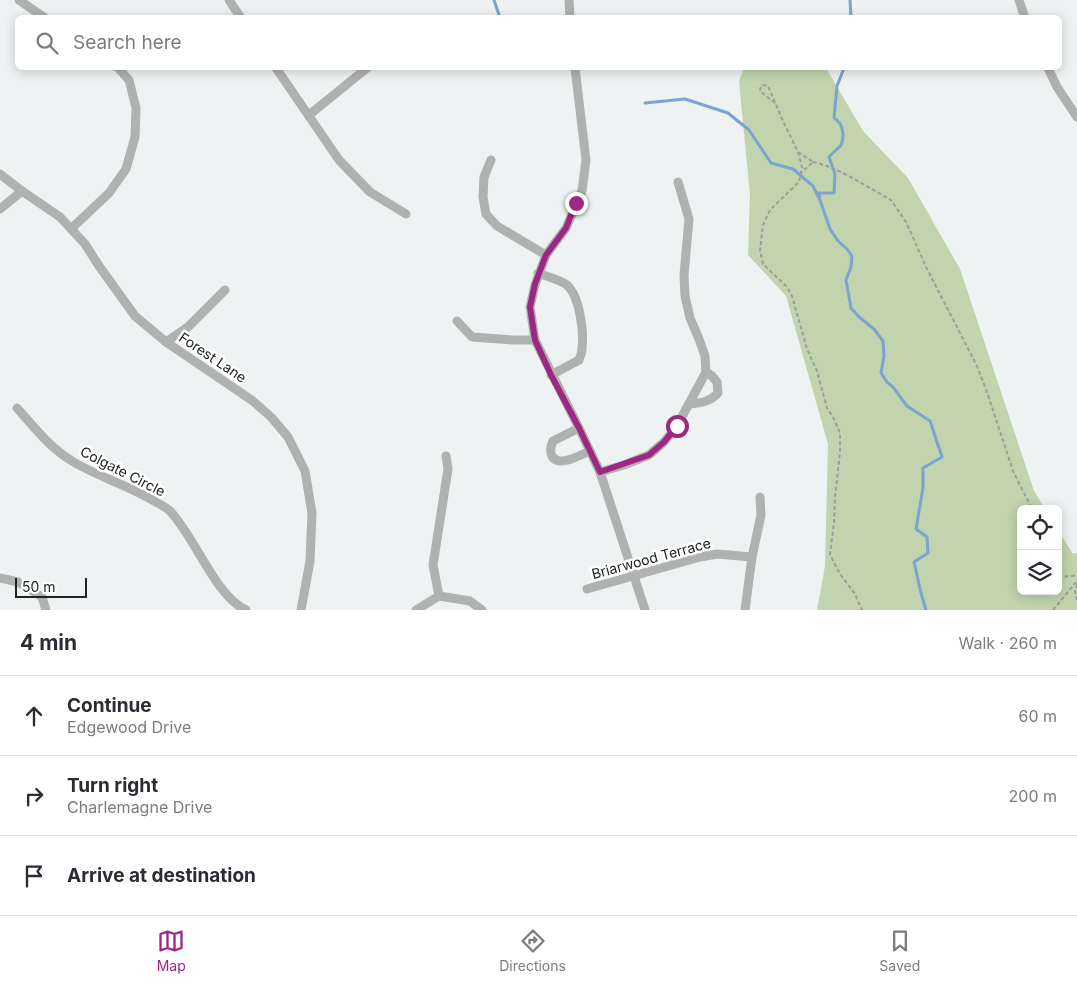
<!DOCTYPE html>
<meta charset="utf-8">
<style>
:root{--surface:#fff;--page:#f2f2f3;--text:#2b2b33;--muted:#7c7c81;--line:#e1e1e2;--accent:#9d2883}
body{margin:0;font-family:Inter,sans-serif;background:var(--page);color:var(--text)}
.controls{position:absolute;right:15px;bottom:15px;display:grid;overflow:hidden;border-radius:8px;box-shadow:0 2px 12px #0003}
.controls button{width:45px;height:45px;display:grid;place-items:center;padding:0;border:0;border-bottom:1px solid var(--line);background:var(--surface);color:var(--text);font:25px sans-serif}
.scale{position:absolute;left:15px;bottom:12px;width:72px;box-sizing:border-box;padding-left:5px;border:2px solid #212322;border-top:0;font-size:14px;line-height:18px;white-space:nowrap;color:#212322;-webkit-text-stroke:4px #fff;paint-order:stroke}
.stop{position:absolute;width:15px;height:15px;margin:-11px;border:4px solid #9d2883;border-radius:50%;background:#fff}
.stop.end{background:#9d2883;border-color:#fff;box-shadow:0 1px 5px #0008}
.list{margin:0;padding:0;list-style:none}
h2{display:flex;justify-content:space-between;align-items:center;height:65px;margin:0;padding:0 20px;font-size:21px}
h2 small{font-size:16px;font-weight:400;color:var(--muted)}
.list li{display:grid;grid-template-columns:32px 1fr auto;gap:15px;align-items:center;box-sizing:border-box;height:80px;padding:0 20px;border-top:1px solid var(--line)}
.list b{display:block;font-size:19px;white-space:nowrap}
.list p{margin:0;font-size:16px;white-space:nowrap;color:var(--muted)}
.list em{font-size:16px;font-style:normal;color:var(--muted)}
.icon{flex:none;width:28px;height:28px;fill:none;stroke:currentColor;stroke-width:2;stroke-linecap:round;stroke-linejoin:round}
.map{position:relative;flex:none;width:1077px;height:610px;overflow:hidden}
.search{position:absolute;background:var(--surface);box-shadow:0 2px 12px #0003;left:15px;right:15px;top:15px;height:55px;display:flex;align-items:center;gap:12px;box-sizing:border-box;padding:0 18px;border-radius:8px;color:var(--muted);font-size:19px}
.sheet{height:305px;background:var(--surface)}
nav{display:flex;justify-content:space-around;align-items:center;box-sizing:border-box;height:70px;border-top:1px solid var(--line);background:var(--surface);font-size:14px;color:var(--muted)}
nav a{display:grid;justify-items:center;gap:2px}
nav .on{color:var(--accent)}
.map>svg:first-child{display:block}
.green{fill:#c1d4ad}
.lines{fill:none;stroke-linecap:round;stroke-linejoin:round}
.stream{stroke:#7ba5cf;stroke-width:3}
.path{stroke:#9c9f9e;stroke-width:2;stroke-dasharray:4 2.5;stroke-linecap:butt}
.minor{stroke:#b0b1b1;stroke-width:9}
.route{stroke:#9d2883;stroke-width:6}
.labels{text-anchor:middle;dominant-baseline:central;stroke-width:5;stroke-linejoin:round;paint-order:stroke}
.street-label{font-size:14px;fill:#212322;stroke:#fff}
</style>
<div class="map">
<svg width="1077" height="610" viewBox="0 0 1077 610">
<rect width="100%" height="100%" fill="#eef2f2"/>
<path class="green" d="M744 68H826L863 131 908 178 960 269 1034 491 1045 509H1021V591H1058V530L1073 554 1077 553V610H817L825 566 828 444 786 296 748 255 750 195 739 81Z"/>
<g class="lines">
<g class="stream">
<path d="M494 0 500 18"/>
<path d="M850 0 851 18"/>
<path d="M645 103 685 99 728 113 749 130 771 163 793 169 813 186 820 200 830 229 838 241 847 249 852 256 851 267 846 280 851 308 859 317 874 329 883 341 884 356 881 373 887 382 893 387 907 406 930 421 942 457 923 468V488L916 529 927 537 928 553 914 562 921 593 926 610"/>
<path d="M820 197 819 193H834L835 174 829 157C832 153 838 149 841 145 845 136 843 123 834 118L837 86 844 68"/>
</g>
<g class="path">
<path d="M775 103 760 91 761 86 763 85 768 86 782 119 798 152 802 167 799 182 770 210 763 225 760 250 763 264 787 287 792 296 807 349 817 371 827 408 833 417 840 433V452L835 497 834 523 830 555 840 574 855 594 862 610"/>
<path d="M798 152 813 162 801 173"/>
<path d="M813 162C838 167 869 188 891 200L906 222 927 269 977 366 987 392 1013 471 1032 509"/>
<path d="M1058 577 1073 576 1077 574"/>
<path d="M1077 584 1075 592 1077 600"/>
<path d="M1053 610 1077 581"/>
</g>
<g class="minor">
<path d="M19 0 45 18"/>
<path d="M229 0 241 18"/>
<path d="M569 0 570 18"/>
<path d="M1019 0 1025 18"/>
<path d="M276 68 339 160 370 192 406 214"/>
<path d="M575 68 586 160 582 191 566 228 546 255 535 285 530 307 535 340 579 428 600 472 645 610"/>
<path d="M1048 68 1057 87 1077 117"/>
<path d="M309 115 367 68"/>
<path d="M491 160 484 177 483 197 486 214 497 226 546 255"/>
<path d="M0 174 22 191 60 217 85 244 99 266 135 316 166 342 253 401 271 417 288 437 305 471 312 513 310 561 301 610"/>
<path d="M0 209 22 191"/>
<path d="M71 229 109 193 126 169 135 137 136 108 129 80 118 68"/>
<path d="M538 273C546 276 561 280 567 285 580 297 584 332 582 349 582 353 580 357 579 360L551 375"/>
<path d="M457 321 472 337 512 340H535"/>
<path d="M166 342 188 327 225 290"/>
<path d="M689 404C700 403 710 402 718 393L717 382 711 375 706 372"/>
<path d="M17 408C34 427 50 448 72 461 98 477 128 485 154 501 159 504 166 507 170 511 195 537 216 597 246 610"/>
<path d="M579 428 553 441C551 445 550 448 551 453 555 470 580 455 590 451"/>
<path d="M600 472 624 465 649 455 664 442 677 426 706 372 705 356 699 339 690 318 685 296 684 275 689 219 678 182"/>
<path d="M0 578 18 582 42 597 46 610"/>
<path d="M587 589 700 557 717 554 752 557"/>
<path d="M439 596 433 565 448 469 446 456"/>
<path d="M416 610 439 596 470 601 482 610"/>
<path d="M745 610 752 557 761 515 760 497"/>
</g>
</g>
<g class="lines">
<path class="route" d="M576 203 566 228 546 255 535 284 530 307 535 340 551 375 579 428 600 472 649 455 664 442 677 426"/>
</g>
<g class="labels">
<g class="street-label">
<text transform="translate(213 357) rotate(34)">Forest Lane</text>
<text transform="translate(123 471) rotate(27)">Colgate Circle</text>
<text transform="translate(651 558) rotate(-15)">Briarwood Terrace</text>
</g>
</g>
</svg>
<div class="controls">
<button><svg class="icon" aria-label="locate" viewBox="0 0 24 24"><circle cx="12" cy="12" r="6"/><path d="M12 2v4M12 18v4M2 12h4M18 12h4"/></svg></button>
<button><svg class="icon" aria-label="layers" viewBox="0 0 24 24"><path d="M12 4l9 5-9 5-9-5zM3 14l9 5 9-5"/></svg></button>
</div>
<div class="scale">50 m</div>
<div class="stop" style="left:677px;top:426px"></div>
<div class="stop end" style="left:576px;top:203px"></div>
<div class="search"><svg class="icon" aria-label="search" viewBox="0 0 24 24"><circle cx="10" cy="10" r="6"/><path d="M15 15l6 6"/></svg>Search here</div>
</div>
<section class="sheet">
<h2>4 min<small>Walk · 260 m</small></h2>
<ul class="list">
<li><svg class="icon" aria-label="ahead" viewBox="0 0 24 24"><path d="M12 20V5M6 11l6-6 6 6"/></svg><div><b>Continue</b><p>Edgewood Drive</p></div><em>60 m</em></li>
<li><svg class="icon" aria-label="right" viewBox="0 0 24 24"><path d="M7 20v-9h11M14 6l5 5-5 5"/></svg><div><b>Turn right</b><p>Charlemagne Drive</p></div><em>200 m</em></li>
<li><svg class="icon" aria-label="arrive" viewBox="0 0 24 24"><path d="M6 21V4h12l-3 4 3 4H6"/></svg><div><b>Arrive at destination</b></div></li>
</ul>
</section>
<nav>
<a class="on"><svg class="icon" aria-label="map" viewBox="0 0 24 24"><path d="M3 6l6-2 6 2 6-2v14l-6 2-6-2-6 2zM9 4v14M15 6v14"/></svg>Map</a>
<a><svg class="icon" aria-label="directions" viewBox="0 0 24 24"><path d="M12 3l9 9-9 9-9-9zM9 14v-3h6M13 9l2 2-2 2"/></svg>Directions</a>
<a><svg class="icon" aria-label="saved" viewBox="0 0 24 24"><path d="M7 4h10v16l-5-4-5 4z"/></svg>Saved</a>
</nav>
